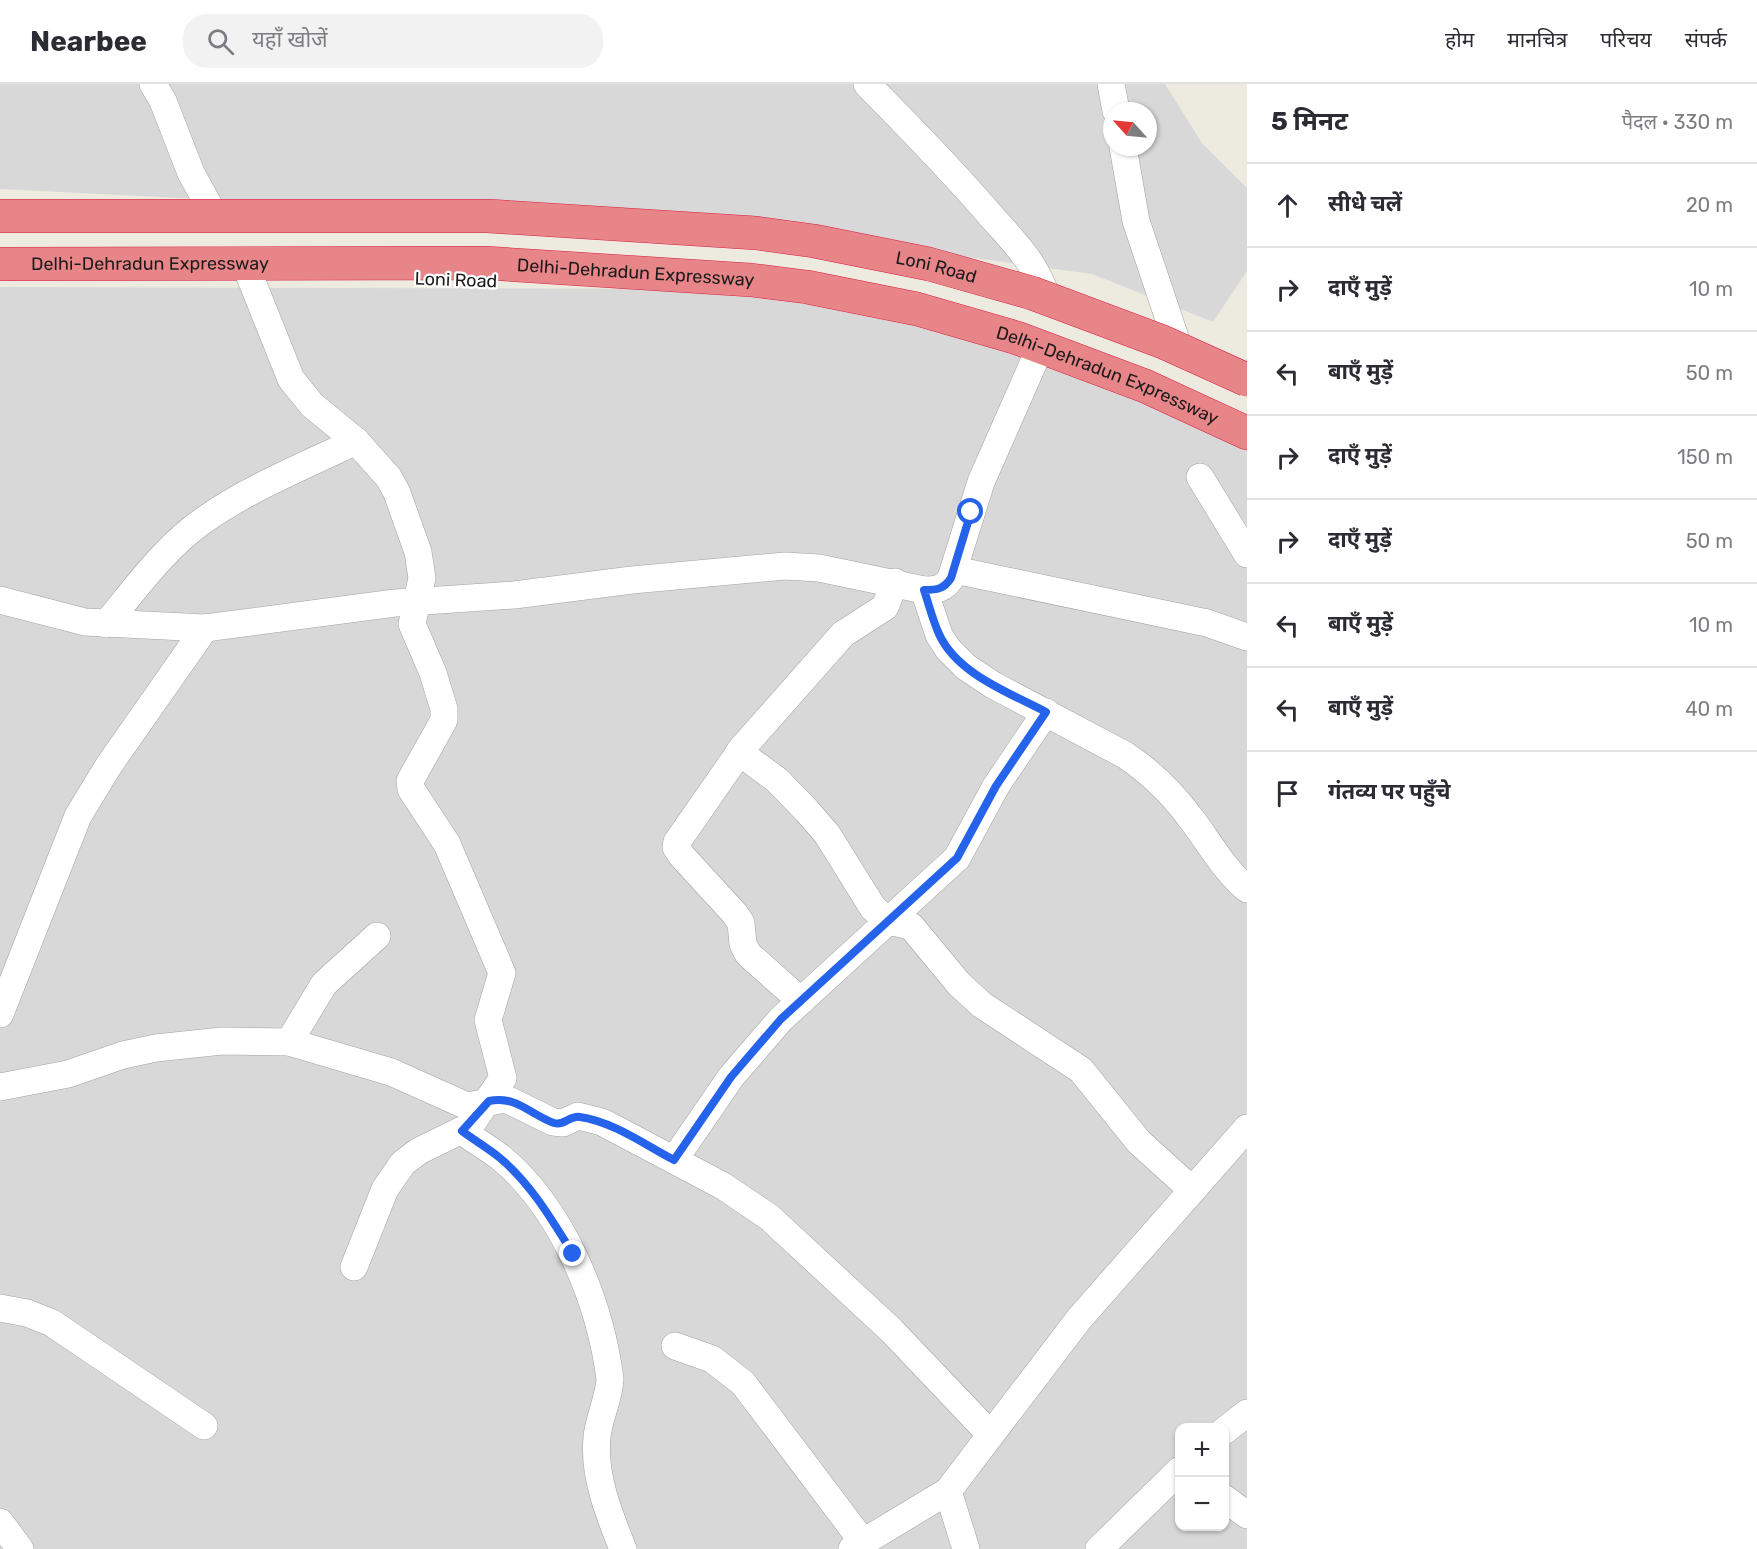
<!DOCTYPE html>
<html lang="hi">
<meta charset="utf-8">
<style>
:root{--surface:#fff;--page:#f2f2f3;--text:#2b2b33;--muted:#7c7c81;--line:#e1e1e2}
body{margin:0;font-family:Rubik,"Noto Sans Devanagari",sans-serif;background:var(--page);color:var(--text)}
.controls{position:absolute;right:18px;bottom:18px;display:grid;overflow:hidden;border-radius:12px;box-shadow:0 2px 4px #0004}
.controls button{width:54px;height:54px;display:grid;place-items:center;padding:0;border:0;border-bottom:2px solid var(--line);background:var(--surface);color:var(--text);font:30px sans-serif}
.compass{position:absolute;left:1103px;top:18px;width:54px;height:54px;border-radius:50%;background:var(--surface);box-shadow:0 2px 4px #0004;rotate:297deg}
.stop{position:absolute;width:18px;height:18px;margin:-14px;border:4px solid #2563eb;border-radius:50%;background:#fff}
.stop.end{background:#2563eb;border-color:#fff;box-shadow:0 2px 6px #0008}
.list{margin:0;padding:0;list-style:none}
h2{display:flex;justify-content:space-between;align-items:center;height:78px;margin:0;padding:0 24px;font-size:26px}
h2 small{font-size:20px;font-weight:400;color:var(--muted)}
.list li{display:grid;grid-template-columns:39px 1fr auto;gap:18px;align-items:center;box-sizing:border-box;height:84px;padding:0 24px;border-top:2px solid var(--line)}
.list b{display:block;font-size:22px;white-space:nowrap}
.list em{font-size:20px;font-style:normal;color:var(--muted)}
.icon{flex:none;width:33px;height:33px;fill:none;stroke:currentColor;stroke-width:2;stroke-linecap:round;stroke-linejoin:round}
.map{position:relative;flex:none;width:1247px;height:1465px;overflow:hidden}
header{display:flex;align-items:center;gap:36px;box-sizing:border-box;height:84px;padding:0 30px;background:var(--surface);border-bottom:2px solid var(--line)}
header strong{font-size:28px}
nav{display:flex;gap:33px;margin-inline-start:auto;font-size:21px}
.search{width:420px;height:54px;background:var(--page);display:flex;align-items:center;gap:15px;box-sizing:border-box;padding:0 21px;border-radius:24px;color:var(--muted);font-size:22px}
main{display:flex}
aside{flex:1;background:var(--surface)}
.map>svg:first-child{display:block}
.residential{fill:#d9d8d8;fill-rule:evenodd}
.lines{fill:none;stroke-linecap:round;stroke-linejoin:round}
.minor-casing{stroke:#a2a2a2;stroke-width:28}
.highway-casing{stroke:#d91f42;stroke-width:34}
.minor{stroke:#fff;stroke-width:27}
.highway{stroke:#e88588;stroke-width:33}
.highway-bridge-casing{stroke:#d91f42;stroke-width:34;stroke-linecap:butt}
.highway-bridge{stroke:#e88588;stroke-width:33}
.route{stroke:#2563eb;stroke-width:8}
.labels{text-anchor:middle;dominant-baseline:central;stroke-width:4.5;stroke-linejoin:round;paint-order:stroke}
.street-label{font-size:18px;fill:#1b1b1b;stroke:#fff}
</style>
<header>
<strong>Nearbee</strong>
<div class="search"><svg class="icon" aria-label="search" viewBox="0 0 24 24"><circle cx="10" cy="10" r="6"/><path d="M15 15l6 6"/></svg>यहाँ खोजें</div>
<nav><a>होम</a><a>मानचित्र</a><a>परिचय</a><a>संपर्क</a></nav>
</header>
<main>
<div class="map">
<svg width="1247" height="1465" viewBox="0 0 1247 1465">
<rect width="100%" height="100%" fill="#edebe0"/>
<g class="residential">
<path d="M0 0H1165L1202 59 1247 104V187L1213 238 1092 190 739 142 0 105ZM1112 27H1148V63H1112Z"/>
<path d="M0 203 714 205 1017 254 1247 347V1465H0ZM1180 1344H1224V1442H1180Z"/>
</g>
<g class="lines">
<g class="minor-casing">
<g id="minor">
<path d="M153 0 163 17 191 89 214 131"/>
<path d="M867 0C909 43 952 86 991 132 1014 158 1034 177 1046 211"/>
<path d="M1111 0 1116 27"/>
<path d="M1123 63 1136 137 1177 259"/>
<path d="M249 190 291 295 312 321 356 357 389 394 397 409 418 468 422 494 412 540 433 589 444 625V636L410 697 411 705 447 760 502 889 488 936 503 994 470 1042 419 1067 403 1079 385 1105 354 1183"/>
<path d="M1200 393 1247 470"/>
<path d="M955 486 1207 539 1247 553"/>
<path d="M924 506 939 551 948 565 966 583 993 601 1125 671C1149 687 1171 708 1189 732 1208 756 1223 785 1247 805"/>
<path d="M0 516 85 538 205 544 395 519 514 511 632 496 785 482 819 484 924 506C937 506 944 505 951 494L981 398 1036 273"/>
<path d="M106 540C136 504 165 463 204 436 251 403 305 382 356 357"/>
<path d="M739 668 777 696 807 727 827 750 873 824 888 837 911 842 959 900 982 921 1081 986 1139 1058 1191 1105"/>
<path d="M801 917 748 870 743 860 741 839 735 830 681 771 676 763 677 758 743 663 843 550 885 523 895 498"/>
<path d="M0 930 78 732 109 681 205 544"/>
<path d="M289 958 324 900 377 852"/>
<path d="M0 1003 68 990 123 971 156 964 222 957 289 958 391 988 467 1022 506 1015 553 1038 563 1039 578 1032 602 1038 723 1102 769 1133 891 1246 990 1350"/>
<path d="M462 1047C474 1056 488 1064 500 1073 562 1124 600 1217 610 1295 609 1315 599 1333 597 1353 593 1391 609 1430 623 1465"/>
<path d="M674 1076 731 993 781 935 957 774 996 702 1046 628"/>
<path d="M0 1224 27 1229 52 1239 204 1342"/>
<path d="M675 1262 712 1275 743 1299 863 1458"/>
<path d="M1224 1347 1247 1329"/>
<path d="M948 1407 966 1465"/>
<path d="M1224 1414 1247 1431"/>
<path d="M0 1438 20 1465"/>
<path d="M852 1465 948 1407 1079 1235 1247 1044"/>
<path d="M1099 1465 1180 1386"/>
</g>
</g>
<g class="highway-casing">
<g id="highway">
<path id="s1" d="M0 180 486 179 751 196 807 203 917 225 1017 254 1145 302 1247 349"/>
</g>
</g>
<use href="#minor" class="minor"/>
<use href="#highway" class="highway"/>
<g class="highway-bridge-casing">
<g id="highway-bridge">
<path id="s2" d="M0 132H488L756 149 814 157 929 180 1032 209 1163 258 1247 296"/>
</g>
</g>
<use href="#highway-bridge" class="highway-bridge"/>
</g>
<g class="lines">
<path class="route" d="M573 1170C552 1136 531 1100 500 1074 488 1064 474 1056 462 1047L489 1017C516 1011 531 1031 554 1039 565 1042 570 1031 580 1033 614 1038 645 1061 674 1076L731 993 781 935 957 774 996 702 1046 628C1010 609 957 590 939 550 933 537 929 521 924 506 937 506 944 505 951 494L971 428"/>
</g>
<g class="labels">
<g class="street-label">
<text stroke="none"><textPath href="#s1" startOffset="150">Delhi-Dehradun Expressway</textPath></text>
<text stroke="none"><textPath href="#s2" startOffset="940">Loni Road</textPath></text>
<text stroke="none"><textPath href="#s1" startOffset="636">Delhi-Dehradun Expressway</textPath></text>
<text transform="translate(456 196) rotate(2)">Loni Road</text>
<text stroke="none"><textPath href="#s1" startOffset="1122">Delhi-Dehradun Expressway</textPath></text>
</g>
</g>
</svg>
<div class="controls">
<button>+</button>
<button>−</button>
</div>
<svg class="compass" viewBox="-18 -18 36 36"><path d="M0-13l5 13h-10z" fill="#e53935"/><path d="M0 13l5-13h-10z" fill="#7c7c81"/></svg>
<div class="stop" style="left:971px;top:428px"></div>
<div class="stop end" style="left:573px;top:1170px"></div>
</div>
<aside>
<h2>5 मिनट<small>पैदल · 330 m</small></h2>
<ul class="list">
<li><svg class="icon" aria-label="ahead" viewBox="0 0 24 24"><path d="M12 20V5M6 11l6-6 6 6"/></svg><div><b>सीधे चलें</b></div><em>20 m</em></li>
<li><svg class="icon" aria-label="right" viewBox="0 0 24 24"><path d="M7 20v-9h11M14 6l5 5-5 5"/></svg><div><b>दाएँ मुड़ें</b></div><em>10 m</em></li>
<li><svg class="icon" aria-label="left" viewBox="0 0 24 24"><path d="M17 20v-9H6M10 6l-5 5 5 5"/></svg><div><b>बाएँ मुड़ें</b></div><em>50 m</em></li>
<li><svg class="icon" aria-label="right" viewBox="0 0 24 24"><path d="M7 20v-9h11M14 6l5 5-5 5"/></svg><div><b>दाएँ मुड़ें</b></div><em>150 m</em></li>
<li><svg class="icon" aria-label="right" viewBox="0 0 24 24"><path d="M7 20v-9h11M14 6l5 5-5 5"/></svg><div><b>दाएँ मुड़ें</b></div><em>50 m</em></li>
<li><svg class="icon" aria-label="left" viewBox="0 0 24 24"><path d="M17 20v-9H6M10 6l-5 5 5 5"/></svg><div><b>बाएँ मुड़ें</b></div><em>10 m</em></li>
<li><svg class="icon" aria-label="left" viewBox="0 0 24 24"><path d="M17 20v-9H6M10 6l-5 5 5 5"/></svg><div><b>बाएँ मुड़ें</b></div><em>40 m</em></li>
<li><svg class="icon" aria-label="arrive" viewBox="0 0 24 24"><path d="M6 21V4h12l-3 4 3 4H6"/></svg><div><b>गंतव्य पर पहुँचे</b></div></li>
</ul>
</aside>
</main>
